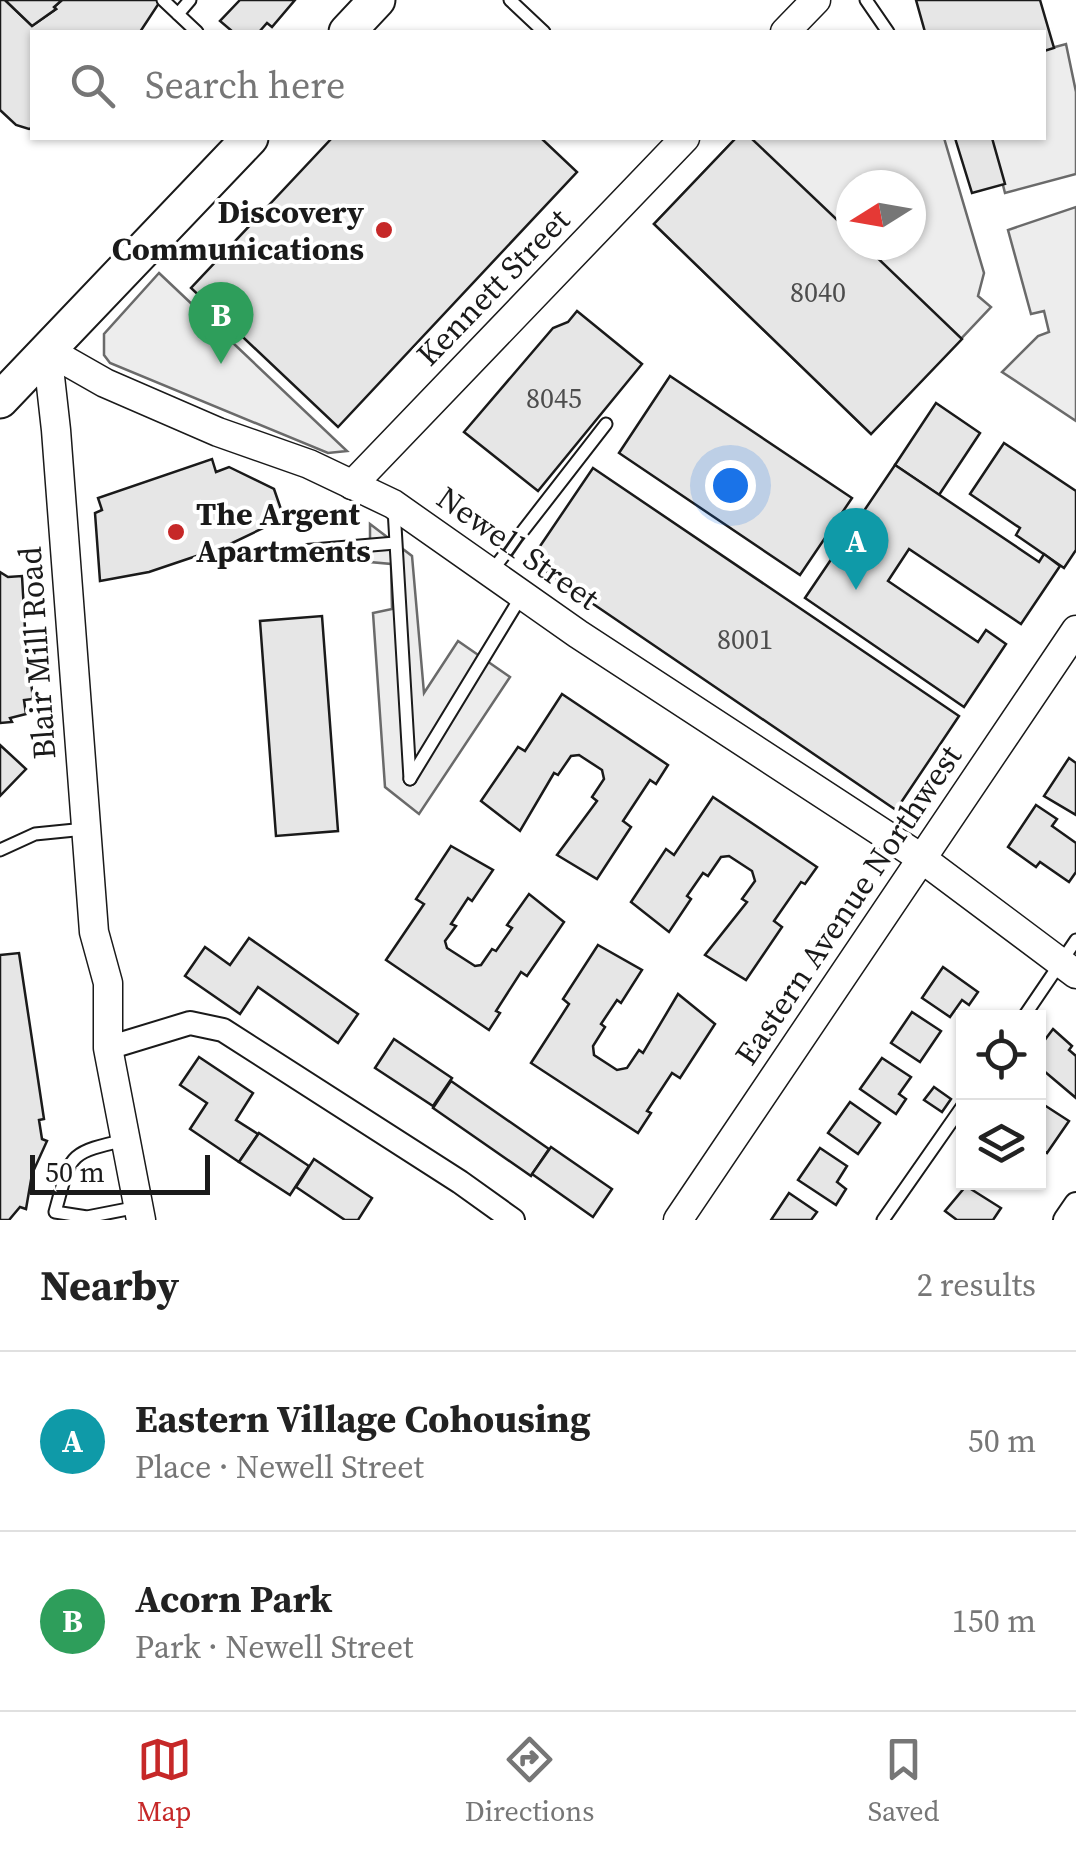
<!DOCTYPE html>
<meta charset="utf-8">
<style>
:root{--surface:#fff;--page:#f2f2f2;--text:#222;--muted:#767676;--line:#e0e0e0;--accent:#c62828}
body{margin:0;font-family:"Source Serif 4",serif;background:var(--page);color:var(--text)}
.controls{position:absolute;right:30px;bottom:30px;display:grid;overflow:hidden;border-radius:0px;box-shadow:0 2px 8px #0004}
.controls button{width:90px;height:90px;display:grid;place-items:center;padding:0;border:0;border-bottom:2px solid var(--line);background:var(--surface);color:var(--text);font:50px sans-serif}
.compass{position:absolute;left:836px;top:170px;width:90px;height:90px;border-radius:50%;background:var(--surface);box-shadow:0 2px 8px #0004;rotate:259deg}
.scale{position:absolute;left:30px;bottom:25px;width:180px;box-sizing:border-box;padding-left:10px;border:5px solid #1a1a1a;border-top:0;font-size:28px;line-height:35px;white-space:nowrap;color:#1a1a1a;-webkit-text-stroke:8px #fff;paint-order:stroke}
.you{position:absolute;left:730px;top:485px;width:35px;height:35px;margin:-25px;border:8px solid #fff;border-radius:50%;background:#1a73e8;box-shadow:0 0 0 15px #1a73e833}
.badge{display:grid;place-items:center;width:65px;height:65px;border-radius:50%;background:var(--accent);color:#fff;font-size:32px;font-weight:700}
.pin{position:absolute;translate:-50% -82px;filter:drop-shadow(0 2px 5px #0008)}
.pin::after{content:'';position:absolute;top:52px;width:35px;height:30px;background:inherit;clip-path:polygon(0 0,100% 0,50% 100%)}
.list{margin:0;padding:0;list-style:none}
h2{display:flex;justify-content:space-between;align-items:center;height:130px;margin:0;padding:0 40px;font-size:42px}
h2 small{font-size:32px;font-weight:400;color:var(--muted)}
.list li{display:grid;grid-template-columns:65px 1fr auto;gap:30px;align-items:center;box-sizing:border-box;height:180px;padding:0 40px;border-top:2px solid var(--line)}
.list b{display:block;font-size:38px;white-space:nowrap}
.list p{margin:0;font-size:32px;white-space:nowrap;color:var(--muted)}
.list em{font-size:32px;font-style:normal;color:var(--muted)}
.icon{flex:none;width:55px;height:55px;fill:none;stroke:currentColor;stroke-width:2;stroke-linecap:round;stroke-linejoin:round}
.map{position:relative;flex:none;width:1076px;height:1220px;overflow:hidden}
.search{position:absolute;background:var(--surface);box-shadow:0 2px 8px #0004;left:30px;right:30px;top:30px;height:110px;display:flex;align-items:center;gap:25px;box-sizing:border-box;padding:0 35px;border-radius:0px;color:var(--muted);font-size:38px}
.sheet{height:490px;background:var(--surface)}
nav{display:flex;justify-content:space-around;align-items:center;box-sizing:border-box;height:140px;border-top:2px solid var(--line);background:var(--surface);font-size:28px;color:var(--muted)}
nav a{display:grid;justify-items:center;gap:5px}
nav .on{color:var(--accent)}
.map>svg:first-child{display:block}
.built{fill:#ededed;stroke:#6a6a6a;stroke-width:2.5;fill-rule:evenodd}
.building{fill:#e6e6e6;stroke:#1a1a1a;stroke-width:2.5}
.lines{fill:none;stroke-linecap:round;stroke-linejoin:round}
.service-casing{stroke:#1a1a1a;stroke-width:15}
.minor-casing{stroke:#1a1a1a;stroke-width:26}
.tertiary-casing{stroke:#1a1a1a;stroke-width:31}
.primary-casing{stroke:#1a1a1a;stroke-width:39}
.service{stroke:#fff;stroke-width:11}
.minor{stroke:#fff;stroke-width:22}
.tertiary{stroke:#fff;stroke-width:28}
.primary{stroke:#fff;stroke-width:35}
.poi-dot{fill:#c62828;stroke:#fff;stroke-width:4}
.labels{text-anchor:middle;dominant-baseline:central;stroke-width:8;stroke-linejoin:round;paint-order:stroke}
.number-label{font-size:28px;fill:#4d4d4d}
.poi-label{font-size:32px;font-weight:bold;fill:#1a1a1a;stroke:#fff;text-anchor:end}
.street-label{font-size:32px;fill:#1a1a1a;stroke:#fff}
</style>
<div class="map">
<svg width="1076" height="1220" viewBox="0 0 1076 1220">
<rect width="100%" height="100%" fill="#fff"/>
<g class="built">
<path d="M1066 44 1076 92V174L1005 193 991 138H1044V50Z"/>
<path d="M736 138H944L984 273 978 296 991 307 871 434 654 224ZM851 185H911V245H851Z"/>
<path d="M1076 207V421L1002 372 1038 336 1049 332 1044 311 1031 314 1008 230Z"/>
<path d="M159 273 347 451 328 453 110 363 104 355V334Z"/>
<path d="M370 524 412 556 424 693 458 641 510 677 419 814 385 787 373 613 392 609 391 564 370 562Z"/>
</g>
<g class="building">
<path d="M0 0H5L32 26 56 9 54 7 62 0H161L140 32H32V128L29 129 16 125 0 110Z"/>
<path d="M5 0H62L54 7 56 9 32 26Z"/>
<path d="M240 0H295L272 27 267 23 259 32H233L220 21Z"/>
<path d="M916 0H1040L1054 48 1044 51V32H925Z"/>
<path d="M332 138H541L577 172 338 427 191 288Z"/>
<path d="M736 138H751L851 233V245H864L962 339 871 434 654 224Z"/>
<path d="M955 138H992L1005 184 972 193Z"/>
<path d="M577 311 642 364 538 491 464 432 553 328 568 322Z"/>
<path d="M670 376 852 498 800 575 619 453Z"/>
<path d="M936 403 980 433 939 495 895 465Z"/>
<path d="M1004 443 1076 491V550L1064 568 1016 535 1020 528 970 494Z"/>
<path d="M212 459 216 472 229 467 274 489 284 518 226 546 149 572 100 581 95 513 102 510 98 498Z"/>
<path d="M895 465 1039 562 1044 554 1060 566 1021 624 909 549 888 581 978 642 986 630 1006 644 964 707 805 598Z"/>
<path d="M593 468 959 716 896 810 530 561Z"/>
<path d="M0 572 8 577 22 576 28 682H31L33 699 24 700 26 714 10 718 12 722 0 723Z"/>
<path d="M322 616 338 831 276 836 260 621Z"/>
<path d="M562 694 668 765 656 784 650 780 623 821 631 827 597 879 557 855 597 801 592 797 604 779 602 770 579 755 571 756 558 775 554 773 520 831 481 801 518 747 525 751Z"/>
<path d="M0 745 26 769 0 796Z"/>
<path d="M1069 758 1076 763V815L1044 796Z"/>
<path d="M713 797 817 867 805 884 801 882 774 921 782 927 746 980 705 955 747 902 742 899 755 881 752 871 729 856 721 857 708 876 703 873 687 896 691 899 669 932 631 902 666 849 674 855Z"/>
<path d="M1036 805 1057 819 1052 826 1076 843V872L1069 882 1040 862 1036 867 1008 847Z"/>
<path d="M451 846 493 870 472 901 468 898 451 924 456 926 445 941 447 948 475 966 481 965 492 949 496 951 512 928 507 925 529 894 564 922 527 976 521 972 496 1011 500 1013 489 1030 386 960 424 904 416 899Z"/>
<path d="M249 938 358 1014 338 1043 258 987 240 1014 185 976 205 947 230 965Z"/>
<path d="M598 945 642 970 621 1003 617 1000 601 1024 605 1027 593 1046 594 1055 617 1070 627 1068 639 1050 643 1053 678 994 715 1024 680 1078 672 1073 647 1111 651 1113 638 1133 531 1063 569 1004 563 999Z"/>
<path d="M19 953 44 1119 39 1120 42 1139 47 1141 32 1174 26 1209 20 1207 9 1220H0V955Z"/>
<path d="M943 967 978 992 969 1005 962 1000 950 1017 922 998Z"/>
<path d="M912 1012 941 1031 920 1062 891 1043Z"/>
<path d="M1053 1029 1072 1046 1069 1050 1076 1056V1098L1038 1066V1049Z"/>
<path d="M394 1039 452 1078 433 1106 375 1068Z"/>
<path d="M199 1057 253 1093 236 1120 258 1134 239 1162 190 1129 207 1103 180 1085Z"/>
<path d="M882 1058 911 1077 899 1094 906 1099 896 1114 860 1089Z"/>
<path d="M451 1081 549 1149 531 1176 433 1108Z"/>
<path d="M934 1087 951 1099 942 1112 924 1100Z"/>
<path d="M1038 1101 1069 1121 1047 1153 1038 1147Z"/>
<path d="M850 1102 880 1123 858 1154 828 1133Z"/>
<path d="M259 1133 309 1166 290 1195 239 1162Z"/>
<path d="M551 1147 612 1189 593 1217 532 1174Z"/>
<path d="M820 1148 847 1166 837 1182 846 1189 836 1205 798 1180Z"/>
<path d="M314 1159 372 1198 358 1220H345L296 1187Z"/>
<path d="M966 1186 1001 1208 993 1220H957L945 1211Z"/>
<path d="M789 1193 817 1212 811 1220H771Z"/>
</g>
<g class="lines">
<g class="service-casing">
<g id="service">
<path d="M163 0 197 32"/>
<path d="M510 0 544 32"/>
<path d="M866 0 888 32"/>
<path d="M178 14 190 0"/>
<path d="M394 509 410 779"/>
<path d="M301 551 395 543"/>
<path d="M491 572 606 424"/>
<path d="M410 779 522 595"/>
<path d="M0 850 35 834 85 829"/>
<path d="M1023 1018 1076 940"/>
<path d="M126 1140C66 1153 71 1155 55 1212L87 1217 138 1207"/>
<path d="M883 1220 964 1104"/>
</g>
</g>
<g class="minor-casing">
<g id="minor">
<path d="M108 1048 190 1023 223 1030 460 1182 513 1220"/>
<path d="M1065 1220 1076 1204"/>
</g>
</g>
<g class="tertiary-casing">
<g id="tertiary">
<path d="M785 32 816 0"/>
<path d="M47 350 105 383 218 432 309 464 393 504 578 634 921 858 1076 974"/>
<path d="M47 350 56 430 94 932 108 983V1048L141 1220"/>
<path d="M352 485 685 138"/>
<path d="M678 1220 1076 630"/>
</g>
</g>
<g class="primary-casing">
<g id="primary">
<path d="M347 32 377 0"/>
<path d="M0 400 250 138"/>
</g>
</g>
<use href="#service" class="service"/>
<use href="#minor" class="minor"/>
<use href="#tertiary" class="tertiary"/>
<use href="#primary" class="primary"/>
</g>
<g class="poi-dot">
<circle cx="384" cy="230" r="10"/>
<circle cx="176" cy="532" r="10"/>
</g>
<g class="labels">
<g class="number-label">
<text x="818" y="292">8040</text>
<text x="554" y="398">8045</text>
<text x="745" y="639">8001</text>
</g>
<g class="poi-label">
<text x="364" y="212">Discovery<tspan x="364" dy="37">Communications</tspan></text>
<text x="196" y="514" text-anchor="start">The Argent<tspan x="196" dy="37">Apartments</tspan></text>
</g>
<g class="street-label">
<text transform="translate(493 287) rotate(-46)">Kennett Street</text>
<text transform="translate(518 548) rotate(35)">Newell Street</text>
<text transform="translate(37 653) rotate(-94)">Blair Mill Road</text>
<text transform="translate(848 905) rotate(-56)">Eastern Avenue Northwest</text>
</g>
</g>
</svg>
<div class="controls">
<button><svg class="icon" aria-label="locate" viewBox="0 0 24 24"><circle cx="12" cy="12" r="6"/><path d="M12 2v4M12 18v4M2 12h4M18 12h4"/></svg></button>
<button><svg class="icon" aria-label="layers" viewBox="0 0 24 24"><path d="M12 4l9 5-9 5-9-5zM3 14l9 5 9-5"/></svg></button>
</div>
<svg class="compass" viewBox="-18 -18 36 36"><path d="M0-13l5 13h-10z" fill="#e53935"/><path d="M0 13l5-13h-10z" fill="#767676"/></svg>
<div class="scale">50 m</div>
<div class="you"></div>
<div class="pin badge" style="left:856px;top:590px;background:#0f9aa8">A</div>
<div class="pin badge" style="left:221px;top:364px;background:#2e9e5b">B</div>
<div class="search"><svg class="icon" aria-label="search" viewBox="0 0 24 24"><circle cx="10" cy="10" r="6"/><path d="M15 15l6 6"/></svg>Search here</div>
</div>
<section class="sheet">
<h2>Nearby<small>2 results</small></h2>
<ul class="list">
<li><span class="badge" style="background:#0f9aa8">A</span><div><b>Eastern Village Cohousing</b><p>Place · Newell Street</p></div><em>50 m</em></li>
<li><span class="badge" style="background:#2e9e5b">B</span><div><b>Acorn Park</b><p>Park · Newell Street</p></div><em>150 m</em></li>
</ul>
</section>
<nav>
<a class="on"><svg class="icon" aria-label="map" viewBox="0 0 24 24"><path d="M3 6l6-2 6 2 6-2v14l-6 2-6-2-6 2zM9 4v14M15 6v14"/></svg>Map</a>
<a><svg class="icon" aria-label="directions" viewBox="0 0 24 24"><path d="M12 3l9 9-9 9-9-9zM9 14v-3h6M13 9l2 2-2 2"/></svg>Directions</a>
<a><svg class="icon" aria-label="saved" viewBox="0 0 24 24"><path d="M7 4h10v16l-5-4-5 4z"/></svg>Saved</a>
</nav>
